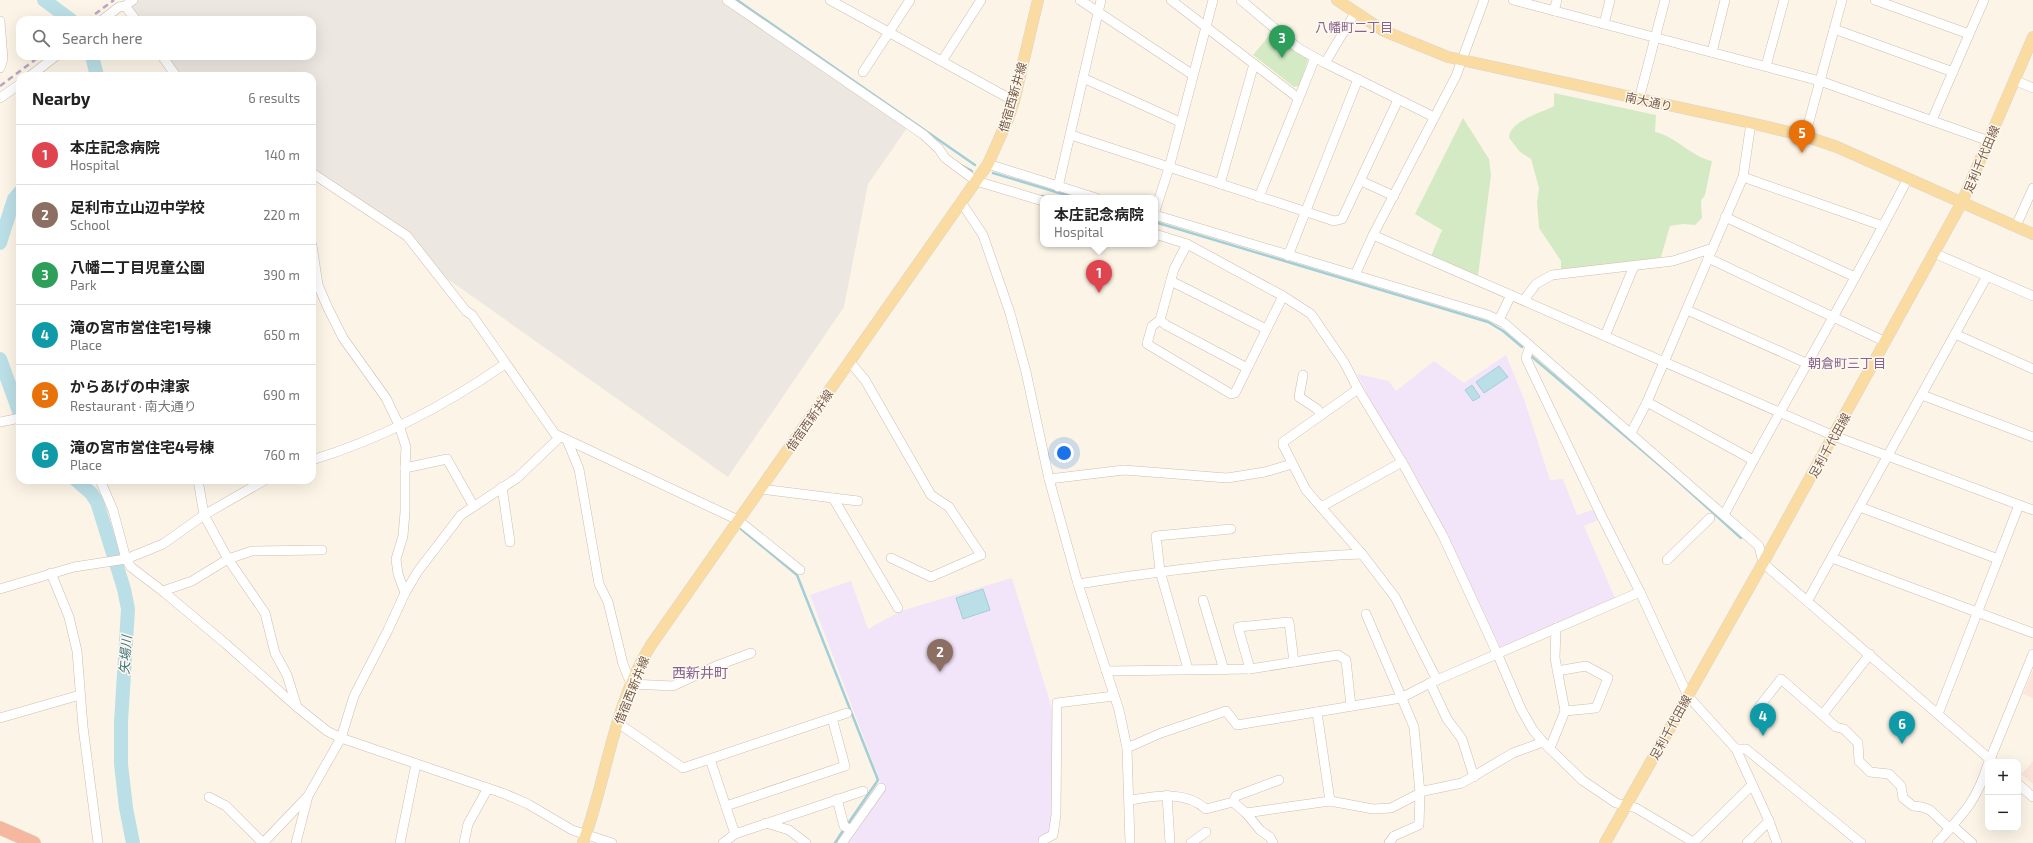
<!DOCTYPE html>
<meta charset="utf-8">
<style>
:root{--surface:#fff;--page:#f2f2f2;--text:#222;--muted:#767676;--line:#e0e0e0;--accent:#d93025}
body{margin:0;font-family:"Exo 2","Noto Sans JP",sans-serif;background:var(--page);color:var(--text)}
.controls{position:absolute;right:12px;bottom:12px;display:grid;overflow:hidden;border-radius:8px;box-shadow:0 4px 16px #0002}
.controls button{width:36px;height:36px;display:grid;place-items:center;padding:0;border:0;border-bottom:1px solid var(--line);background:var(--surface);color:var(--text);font:20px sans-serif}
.you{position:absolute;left:1064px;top:453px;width:14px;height:14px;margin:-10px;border:3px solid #fff;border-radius:50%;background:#1a73e8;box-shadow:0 0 0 6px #1a73e833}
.badge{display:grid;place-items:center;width:26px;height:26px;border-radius:50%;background:var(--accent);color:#fff;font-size:13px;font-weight:700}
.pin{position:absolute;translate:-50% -33px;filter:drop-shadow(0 1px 2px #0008)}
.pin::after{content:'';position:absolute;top:21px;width:14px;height:12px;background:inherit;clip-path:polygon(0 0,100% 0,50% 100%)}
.popup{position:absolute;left:1040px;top:195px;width:118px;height:52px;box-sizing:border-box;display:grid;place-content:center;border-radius:8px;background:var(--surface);filter:drop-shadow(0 1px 3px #0005);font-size:13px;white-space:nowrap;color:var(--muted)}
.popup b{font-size:15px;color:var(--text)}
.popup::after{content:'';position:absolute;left:50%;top:100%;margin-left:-8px;border:8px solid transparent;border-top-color:var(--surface)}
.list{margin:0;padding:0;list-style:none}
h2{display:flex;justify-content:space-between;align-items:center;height:52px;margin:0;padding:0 16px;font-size:17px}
h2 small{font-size:13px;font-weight:400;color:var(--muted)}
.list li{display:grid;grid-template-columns:26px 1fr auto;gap:12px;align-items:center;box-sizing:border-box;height:60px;padding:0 16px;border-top:1px solid var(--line)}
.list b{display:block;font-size:15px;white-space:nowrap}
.list p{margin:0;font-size:13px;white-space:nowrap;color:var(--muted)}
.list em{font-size:13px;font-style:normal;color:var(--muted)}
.icon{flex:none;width:22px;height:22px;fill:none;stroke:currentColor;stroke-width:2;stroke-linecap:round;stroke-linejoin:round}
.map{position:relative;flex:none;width:2033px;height:843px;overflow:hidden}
.search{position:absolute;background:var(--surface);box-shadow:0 4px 16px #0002;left:16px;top:16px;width:300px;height:44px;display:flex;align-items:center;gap:10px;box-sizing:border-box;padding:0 14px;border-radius:12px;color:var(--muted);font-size:15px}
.panel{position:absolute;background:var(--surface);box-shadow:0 4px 16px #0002;left:16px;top:72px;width:300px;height:412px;border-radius:12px}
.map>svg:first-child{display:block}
.commercial{fill:#fce6db}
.industrial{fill:#ede7e1}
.education{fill:#f2e4f9}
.green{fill:#d4eac5}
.water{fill:#bbdfe6;stroke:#a2ced8}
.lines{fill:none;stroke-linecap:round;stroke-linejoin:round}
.stream{stroke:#a2ced8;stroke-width:2.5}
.river{stroke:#bbdfe6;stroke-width:14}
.minor-casing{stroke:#cebdad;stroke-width:10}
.major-casing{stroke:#dbd5d0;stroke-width:12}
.highway-casing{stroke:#dbd5d0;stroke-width:14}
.minor{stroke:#fff;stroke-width:9}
.major{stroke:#fadba1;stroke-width:11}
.highway{stroke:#f6b79f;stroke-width:13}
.rail{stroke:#b8a5c7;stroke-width:2.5;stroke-dasharray:6 4;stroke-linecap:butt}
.labels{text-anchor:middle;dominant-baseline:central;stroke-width:3;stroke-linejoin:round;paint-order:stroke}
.street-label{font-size:12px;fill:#765c4b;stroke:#fff8ee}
.neighbourhood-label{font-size:13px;fill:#846392;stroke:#fff8ee}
.water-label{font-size:13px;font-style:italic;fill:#427783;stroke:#fff8ee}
.quarter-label{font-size:14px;fill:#846392;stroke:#fff8ee}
</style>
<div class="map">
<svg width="2033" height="843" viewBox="0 0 2033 843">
<rect width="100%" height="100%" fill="#fcf5e7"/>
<g class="commercial">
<path d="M2033 670V698L2023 694Z"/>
<path d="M2033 761V784L2021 774Z"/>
</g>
<path class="industrial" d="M133 0H727L909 125 868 184 844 307 728 477 432 268 407 236 312 173V76H176L162 56H312V20H136L125 6Z"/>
<g class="education">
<path d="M1506 355 1524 399 1550 480 1563 479 1577 515 1593 510 1598 520 1584 526 1615 598 1500 647 1446 532 1407 460 1377 414 1357 374 1389 381 1396 391 1434 361 1464 383Z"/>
<path d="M1012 578 1054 715 1051 834 1040 843H845L883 789 810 595 851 581 868 629 901 611Z"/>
</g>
<g class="green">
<path d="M1272 32 1306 56 1308 60 1299 86 1294 87 1253 55Z"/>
<path d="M1554 93 1656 115 1655 132C1677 137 1690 156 1712 161L1705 195 1701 201 1702 218 1695 225 1683 224 1670 226 1661 257 1636 262 1561 269V261L1539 228 1537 202 1539 188 1531 159 1520 152 1509 138C1509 121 1541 113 1554 106Z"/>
<path d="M1463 118 1489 159 1491 175 1478 276 1431 256 1442 230 1415 214Z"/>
</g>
<g class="water">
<path d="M1499 366 1508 377 1484 393 1476 382Z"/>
<path d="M1472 385 1480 397 1473 401 1465 390Z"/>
<path d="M983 589 990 610 963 619 956 598Z"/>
</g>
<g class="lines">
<g class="stream">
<path d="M737 0 975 165"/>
<path d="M961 165 972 171"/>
<path d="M993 173 1076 198"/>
<path d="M1042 196 1049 198"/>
<path d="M1158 223 1488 322 1503 331 1522 347"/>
<path d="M1531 356 1670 474 1741 538"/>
<path d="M741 529 797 575 878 780 847 825"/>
<path d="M835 843 844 829"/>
</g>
<g class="river">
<path d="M44 0 71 20"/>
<path d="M92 56 97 76"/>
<path d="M0 243 14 199 20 192"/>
<path d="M0 359 20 414"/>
<path d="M76 480 91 493 97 502 124 589 128 609 121 722V764L126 808 133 843"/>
</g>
<g class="minor-casing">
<g id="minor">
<path d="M727 0 924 135 939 149 945 158 976 181 1043 201"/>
<path d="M830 0 1014 101"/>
<path d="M1080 0 1193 75"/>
<path d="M1171 0 1298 98"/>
<path d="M1241 0 1298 48 1325 63 1434 117"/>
<path d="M1513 0 1820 81 1989 141"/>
<path d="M1875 0 1969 34"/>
<path d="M125 6 136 20"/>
<path d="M1554 11 1557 0"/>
<path d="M102 20 119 7 125 6 133 0"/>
<path d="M0 21 3 59 0 68"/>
<path d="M1604 24 1610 0"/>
<path d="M1834 29 1953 72"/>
<path d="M1712 52 1725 0"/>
<path d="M162 56 176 76"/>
<path d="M942 61 981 0"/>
<path d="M1325 63 1355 13"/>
<path d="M1766 66 1784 0"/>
<path d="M863 72 910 0"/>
<path d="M30 76 56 56"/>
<path d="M1083 78 1180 122"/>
<path d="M2014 80 2033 88"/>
<path d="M0 98 20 84"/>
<path d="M1639 99 1665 0"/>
<path d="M1932 120 1984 0"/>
<path d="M1071 135 1334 221 1342 219 1398 100"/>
<path d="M1805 136 1842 0"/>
<path d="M988 164 1096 198"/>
<path d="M312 173 407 236 466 311 472 315 555 434 738 520 800 570"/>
<path d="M1743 177 1883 226"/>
<path d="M1361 181 1394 196"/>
<path d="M1220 184 1254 64"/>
<path d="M1058 187 1101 0"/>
<path d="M1259 197 1315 58"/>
<path d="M961 202 983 235 1010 313 1026 372 1049 479 1078 584 1119 710 1127 748 1130 843"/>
<path d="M1155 211 1169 168 1213 0"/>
<path d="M1155 215 1488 315 1504 323 1759 546 1763 563 1993 762"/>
<path d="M1725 217 1855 277"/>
<path d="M2016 226 2033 188"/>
<path d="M1155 234 1187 244 1283 296 1311 314 1344 362 1358 389 1402 462 1443 536 1497 653 1521 709 1533 730 1543 742 1582 780 1616 803 1636 808 1695 843"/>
<path d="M1373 235 1834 436 2033 510"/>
<path d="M1187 244 1174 269 1160 320 1152 326 1147 344 1231 394 1235 393 1283 296"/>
<path d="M312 245 318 285 327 306 343 338 386 398 399 425 406 447 405 468"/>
<path d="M1934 253 2033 296"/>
<path d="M1288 256 1358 79"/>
<path d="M1708 258 1886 342"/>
<path d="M1355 275 1373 235 1456 76 1484 0"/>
<path d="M1171 281 1266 329"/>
<path d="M1524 300 1536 284 1552 275 1673 261 1713 248"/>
<path d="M1687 310 1806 363"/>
<path d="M1160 320 1166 325 1247 368"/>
<path d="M1499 320 1511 295"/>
<path d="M1955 334 2033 369"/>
<path d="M1605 336 1634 266"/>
<path d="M1530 346 1526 358 1531 369 1601 515 1640 592 1688 696 1736 749 1769 821 1777 843"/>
<path d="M850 362 865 380 931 495 949 507 981 555 931 577 891 558"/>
<path d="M1303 375 1299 397 1317 409 1321 415"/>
<path d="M1358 389 1283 442V445L1306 490 1362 554 1395 597 1437 680"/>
<path d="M1922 395 2033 437"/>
<path d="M1647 402 1753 460"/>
<path d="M0 422 20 418"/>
<path d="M1631 433 1647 402 1743 177 1751 123"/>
<path d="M567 440 579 469 599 584 608 602 623 664 631 684 673 686 716 666 751 653"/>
<path d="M312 460C381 439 446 405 505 364"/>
<path d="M1049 479 1124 470 1227 478 1265 472 1292 464"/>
<path d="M100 480 113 510 126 559 131 567 165 593 226 644 297 707 327 731 341 738 505 794 528 804 572 830 612 843"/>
<path d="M198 480 204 515 228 559 265 613 275 653 287 675 297 707"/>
<path d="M502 487 510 542"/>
<path d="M761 489 833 498 898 608"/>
<path d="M833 498 858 501"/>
<path d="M1321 507 1402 462"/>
<path d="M1860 507 1998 559"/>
<path d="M1724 515C1784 401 1850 292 1908 178"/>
<path d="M1832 558 2033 633"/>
<path d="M1667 560 1710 518"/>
<path d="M51 573 69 617 77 651 83 727 98 843"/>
<path d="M1078 584C1172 569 1267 558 1362 554"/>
<path d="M0 589 74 567 126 559 163 544 204 515 265 480"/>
<path d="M163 591 192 581 228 559 252 551 322 550"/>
<path d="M405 593 398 574 396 559 403 536 405 512V468L447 459 473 505"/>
<path d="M1203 600 1224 670"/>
<path d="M1808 600 1987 276"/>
<path d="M1366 614 1414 727 1420 793 1419 825 1394 836 1389 843"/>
<path d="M1188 669 1160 571 1156 536 1231 529"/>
<path d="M1250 669 1238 627 1289 622 1294 662"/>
<path d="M1106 671 1250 669 1338 655 1346 660 1351 706"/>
<path d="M1557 671 1586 666 1608 678 1596 708 1565 711"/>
<path d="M1430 683 1447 719 1462 739 1474 777"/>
<path d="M1759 707 1781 679 1836 727 1844 729 1858 743 1859 761 1870 772 1889 774 1901 786 1903 798 1913 806 1922 807 1930 810 1950 829"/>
<path d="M1317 712 1330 801"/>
<path d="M1823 714 1870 654"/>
<path d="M1938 714 2019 505"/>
<path d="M0 718 80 695"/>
<path d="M618 723 683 768 847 713"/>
<path d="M1127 748 1161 733 1226 711 1237 725 1401 698 1430 683 1640 592"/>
<path d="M1550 748 1565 711 1555 658 1556 628"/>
<path d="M1736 749H1746L1861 843"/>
<path d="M710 759 735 834"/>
<path d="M1989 762 2033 654"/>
<path d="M2018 784 2033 797"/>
<path d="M1167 795 1170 843"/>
<path d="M209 797 226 806 263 843"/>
<path d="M837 799 844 826 851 830"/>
<path d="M1130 800C1156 796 1184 790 1206 809L1233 802 1246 813 1330 801 1373 809 1391 808 1424 791 1462 783 1513 753 1543 742"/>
<path d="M1233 802 1236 796 1279 780"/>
<path d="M726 806 845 766 832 718"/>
<path d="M1246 813 1260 830 1270 837 1273 843"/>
<path d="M766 823 789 830 806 843"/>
<path d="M1953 826 1972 843"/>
<path d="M1694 842 1752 785"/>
<path d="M263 843 306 798"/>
<path d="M296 843 308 796 341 738 354 696 388 630 405 593 418 571 461 515 517 478 560 437"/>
<path d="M400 843 416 764"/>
<path d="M464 843 468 824 488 788"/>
<path d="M723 843 735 834 863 791"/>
<path d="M842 843 881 788"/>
<path d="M1043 843V840L1053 835 1056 815 1057 703 1114 696"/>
<path d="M1191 843 1206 832"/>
<path d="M1747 843 1769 821"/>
<path d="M1937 843C1962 815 1977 801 1988 764"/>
</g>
</g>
<g class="major-casing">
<g id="major">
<path d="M1337 0 1384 31 1448 57 1751 123 1805 136 1837 147 2033 234"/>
<path d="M583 843C607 778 613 705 651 645L988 164 1008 119 1014 101 1038 0"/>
<path d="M1605 843 1763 563 1962 202 2033 37"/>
</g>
</g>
<g class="highway-casing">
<path id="highway" d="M0 828 34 843"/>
</g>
<use href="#minor" class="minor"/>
<use href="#major" class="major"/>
<use href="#highway" class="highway"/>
<g class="rail">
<path d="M87 20 114 0"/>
<path d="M0 86 40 56"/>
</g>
</g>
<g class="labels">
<g class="street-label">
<text transform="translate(1012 97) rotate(-74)">借宿西新井線</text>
<text transform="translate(1649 101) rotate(12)">南大通り</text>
<text transform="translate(1981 159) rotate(-67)">足利千代田線</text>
<text transform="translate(809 420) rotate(-55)">借宿西新井線</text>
<text transform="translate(1829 445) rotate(-61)">足利千代田線</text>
<text transform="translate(631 690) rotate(-68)">借宿西新井線</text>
<text transform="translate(1670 727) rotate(-61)">足利千代田線</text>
</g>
<g class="neighbourhood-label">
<text x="1354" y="27">八幡町二丁目</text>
<text x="1847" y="363">朝倉町三丁目</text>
</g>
<g class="water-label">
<text transform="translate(125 655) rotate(-86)">矢場川</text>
</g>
<g class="quarter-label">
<text x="700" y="672">西新井町</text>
</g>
</g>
</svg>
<div class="controls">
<button>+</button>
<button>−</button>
</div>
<div class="you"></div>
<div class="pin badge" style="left:1099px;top:293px;background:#e0444e">1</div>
<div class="popup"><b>本庄記念病院</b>Hospital</div>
<div class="pin badge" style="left:940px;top:672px;background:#8d6e63">2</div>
<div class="pin badge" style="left:1282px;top:58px;background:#2e9e5b">3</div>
<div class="pin badge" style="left:1763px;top:736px;background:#0f9aa8">4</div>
<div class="pin badge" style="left:1802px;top:153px;background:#e8710a">5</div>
<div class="pin badge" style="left:1902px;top:744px;background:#0f9aa8">6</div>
<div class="search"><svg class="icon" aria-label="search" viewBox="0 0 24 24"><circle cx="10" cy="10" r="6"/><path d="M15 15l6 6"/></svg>Search here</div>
<section class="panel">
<h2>Nearby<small>6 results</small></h2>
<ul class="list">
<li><span class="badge" style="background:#e0444e">1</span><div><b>本庄記念病院</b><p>Hospital</p></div><em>140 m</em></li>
<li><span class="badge" style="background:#8d6e63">2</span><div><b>足利市立山辺中学校</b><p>School</p></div><em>220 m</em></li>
<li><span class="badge" style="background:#2e9e5b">3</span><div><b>八幡二丁目児童公園</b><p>Park</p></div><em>390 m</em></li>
<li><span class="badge" style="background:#0f9aa8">4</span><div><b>滝の宮市営住宅1号棟</b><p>Place</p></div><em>650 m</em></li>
<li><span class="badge" style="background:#e8710a">5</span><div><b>からあげの中津家</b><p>Restaurant · 南大通り</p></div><em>690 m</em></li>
<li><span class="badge" style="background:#0f9aa8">6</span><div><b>滝の宮市営住宅4号棟</b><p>Place</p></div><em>760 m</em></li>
</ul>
</section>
</div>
